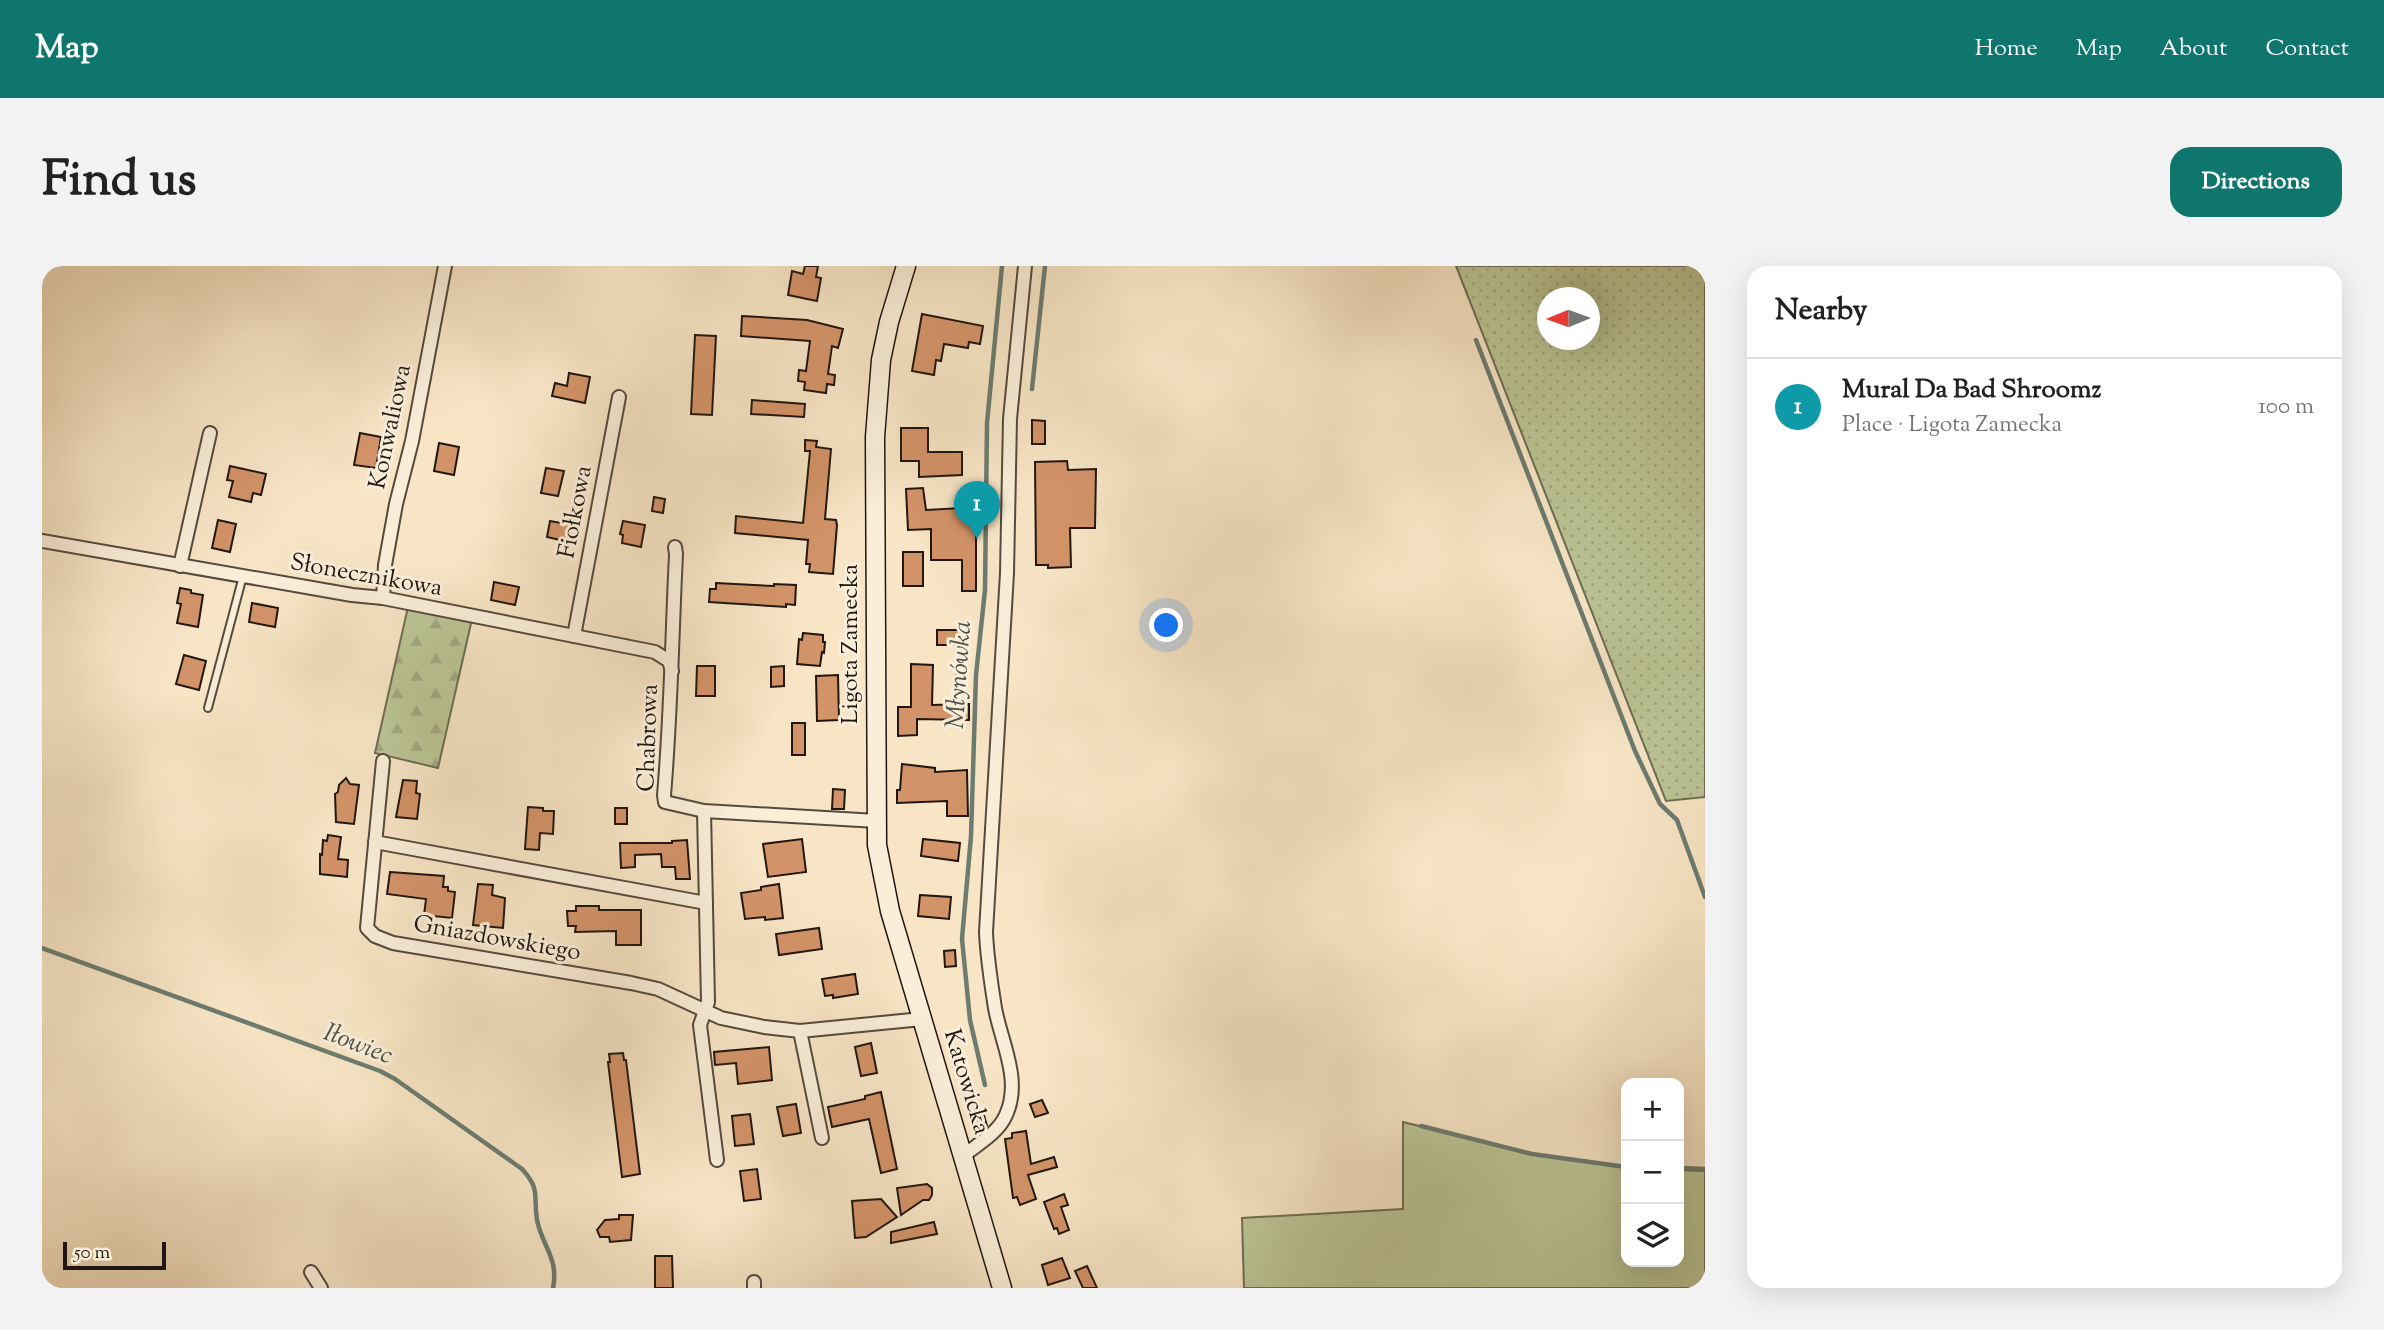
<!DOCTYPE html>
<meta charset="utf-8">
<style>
:root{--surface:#fff;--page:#f2f2f2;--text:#222;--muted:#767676;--line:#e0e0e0;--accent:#0f766e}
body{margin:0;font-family:"Sorts Mill Goudy",serif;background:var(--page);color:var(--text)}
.controls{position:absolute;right:21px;bottom:21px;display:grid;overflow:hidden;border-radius:14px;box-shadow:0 7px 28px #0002}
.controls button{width:63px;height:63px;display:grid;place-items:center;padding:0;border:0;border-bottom:2px solid var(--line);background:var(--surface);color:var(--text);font:35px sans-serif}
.compass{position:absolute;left:1495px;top:21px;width:63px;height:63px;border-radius:50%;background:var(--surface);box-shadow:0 7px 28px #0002;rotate:269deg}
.scale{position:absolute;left:21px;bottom:18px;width:103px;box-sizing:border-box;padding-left:7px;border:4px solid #211611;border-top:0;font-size:19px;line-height:24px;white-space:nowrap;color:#211611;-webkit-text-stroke:5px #faeed9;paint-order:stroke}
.you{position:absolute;left:1125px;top:360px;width:24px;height:24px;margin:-18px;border:5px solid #fff;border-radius:50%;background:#1a73e8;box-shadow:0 0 0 10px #1a73e833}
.badge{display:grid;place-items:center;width:46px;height:46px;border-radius:50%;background:var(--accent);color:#fff;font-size:23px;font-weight:700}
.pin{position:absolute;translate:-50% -58px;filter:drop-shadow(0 2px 4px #0008)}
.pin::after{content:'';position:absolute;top:37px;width:24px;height:21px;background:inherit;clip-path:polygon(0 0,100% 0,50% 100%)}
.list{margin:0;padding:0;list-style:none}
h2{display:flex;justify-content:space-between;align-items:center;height:91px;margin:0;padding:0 28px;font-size:30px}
h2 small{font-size:23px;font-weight:400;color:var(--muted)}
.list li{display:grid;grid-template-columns:46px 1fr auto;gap:21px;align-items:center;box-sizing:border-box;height:98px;padding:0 28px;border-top:2px solid var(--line)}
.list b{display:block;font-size:26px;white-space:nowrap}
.list p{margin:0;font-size:23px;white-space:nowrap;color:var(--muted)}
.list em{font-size:23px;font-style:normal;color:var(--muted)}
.icon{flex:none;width:38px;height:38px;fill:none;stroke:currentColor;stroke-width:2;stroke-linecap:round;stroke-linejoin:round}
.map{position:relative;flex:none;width:1663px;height:1022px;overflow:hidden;border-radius:21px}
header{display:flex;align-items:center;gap:42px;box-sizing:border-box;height:98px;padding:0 35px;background:var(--accent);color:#fff}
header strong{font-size:33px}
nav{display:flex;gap:38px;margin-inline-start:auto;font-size:24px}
.intro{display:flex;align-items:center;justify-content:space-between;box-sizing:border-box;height:168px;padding:0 42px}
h1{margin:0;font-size:49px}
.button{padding:18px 32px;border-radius:21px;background:var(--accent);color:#fff;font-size:24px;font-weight:700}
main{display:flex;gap:42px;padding:0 42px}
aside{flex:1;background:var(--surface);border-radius:21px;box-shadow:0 7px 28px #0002}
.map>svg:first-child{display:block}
.green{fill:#bbc596;stroke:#6e6e54;stroke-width:2}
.forest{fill:url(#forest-firs);stroke:#6e6e54;stroke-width:2}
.garden{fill:url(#garden-dots);stroke:#6e6e54;stroke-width:2;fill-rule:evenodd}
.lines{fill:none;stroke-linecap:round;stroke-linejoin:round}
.stream{stroke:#6c7c70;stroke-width:4.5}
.building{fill:#d39368;stroke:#211611;stroke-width:2}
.service-casing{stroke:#564a3e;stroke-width:10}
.minor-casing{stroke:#564a3e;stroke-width:16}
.secondary-casing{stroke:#211611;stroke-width:21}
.service{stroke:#faeed9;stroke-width:6}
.minor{stroke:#faeed9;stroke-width:12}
.secondary{stroke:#faeed9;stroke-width:18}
.labels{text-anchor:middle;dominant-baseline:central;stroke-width:6;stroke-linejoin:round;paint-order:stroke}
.street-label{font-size:24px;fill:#211611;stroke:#faeed9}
.water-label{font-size:26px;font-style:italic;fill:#4d5248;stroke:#faeed9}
</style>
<header>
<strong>Map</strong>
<nav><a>Home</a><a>Map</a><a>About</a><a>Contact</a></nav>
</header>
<div class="intro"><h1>Find us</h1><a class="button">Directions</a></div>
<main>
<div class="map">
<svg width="1663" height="1022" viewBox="0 0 1663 1022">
<defs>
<pattern id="forest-firs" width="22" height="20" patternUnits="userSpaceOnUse" patternTransform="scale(1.75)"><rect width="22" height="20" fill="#bbc596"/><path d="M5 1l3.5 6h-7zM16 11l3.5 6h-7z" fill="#a0a880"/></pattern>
<pattern id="garden-dots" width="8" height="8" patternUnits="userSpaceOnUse" patternTransform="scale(1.75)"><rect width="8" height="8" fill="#bbc596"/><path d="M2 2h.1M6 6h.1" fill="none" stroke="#a0a880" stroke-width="1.8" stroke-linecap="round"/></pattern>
</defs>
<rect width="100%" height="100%" fill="#f7e5c5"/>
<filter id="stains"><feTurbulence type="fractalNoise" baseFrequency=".00286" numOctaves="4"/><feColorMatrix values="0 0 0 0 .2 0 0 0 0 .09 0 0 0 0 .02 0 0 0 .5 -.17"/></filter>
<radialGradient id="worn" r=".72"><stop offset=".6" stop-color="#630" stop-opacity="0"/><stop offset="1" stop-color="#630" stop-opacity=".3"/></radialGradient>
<path class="green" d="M1361 856 1490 888 1584 901V996H1637V904L1663 905V1022H1202L1200 952 1361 943Z"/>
<path class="forest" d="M366 341 430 353 396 502 333 487Z"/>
<path class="garden" d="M1414 0H1663V531L1624 535ZM1506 32H1548V74H1506Z"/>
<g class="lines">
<g class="stream">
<path d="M1434 74 1593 485 1618 538 1635 554 1663 631"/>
<path d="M990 123 1003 0"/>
<path d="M0 682 338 805 353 813 480 903C499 924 491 929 495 954 500 980 517 992 511 1022"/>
<path d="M943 819 928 754 920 673 929 570 934 409 943 324 945 157 960 0"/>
<path d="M1379 860 1490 888 1584 901"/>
<path d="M1637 902 1663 903"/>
</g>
</g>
<g class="building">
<path d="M763 0H776L774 11 779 12 775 35 746 29 750 5 761 8Z"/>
<path d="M880 48 941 60 938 78 927 76 926 82 902 78 899 95 894 94 892 109 870 105Z"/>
<path d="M700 50 765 54 801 63 796 82 790 80 786 108 793 109 792 119 785 118 784 127 762 124 763 116 756 115 757 104 764 105 768 75 699 70Z"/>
<path d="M653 69 674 70 670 149 649 148Z"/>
<path d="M527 107 548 111 543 137 510 130 513 117 525 120Z"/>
<path d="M710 134 763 138 762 151 709 148Z"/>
<path d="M990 154 1003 155V178H990Z"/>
<path d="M859 162H886V186H920V209L877 211V195H859Z"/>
<path d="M318 167 339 171 334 202 312 199Z"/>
<path d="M763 174 775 175 774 181 789 183 783 253 794 254 795 259 791 308 767 306 768 298H764L766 274 693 267 694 250 761 257 768 185H763Z"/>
<path d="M397 177 417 181 412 209 392 205Z"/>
<path d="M1025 195 1026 204 1054 203 1053 262H1028L1029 301 1006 302V299H994L993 196Z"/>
<path d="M188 200 224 208 219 229 211 227 209 236 187 231 191 215 185 214Z"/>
<path d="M504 202 522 205 516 230 499 227Z"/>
<path d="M881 222 884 244 938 241 939 257H934V325H920V294H889V263L866 264 864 223Z"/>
<path d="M612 231 623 233 621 247 610 245Z"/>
<path d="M176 254 194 258 188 286 170 282Z"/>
<path d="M508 255 530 259 527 276 505 271Z"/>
<path d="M581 255 603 259 599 281 580 277 581 269 578 268Z"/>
<rect x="861" y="286" width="20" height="34"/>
<path d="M452 316 477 321 473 339 449 334Z"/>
<path d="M674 317 732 320V318L754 319 753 339 744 338V341L667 336 668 323H674Z"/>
<path d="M138 322 149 324V327L161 329 156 361 135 357 139 338 135 337Z"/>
<path d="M210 337 236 342 233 361 207 356Z"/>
<rect x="895" y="364" width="27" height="15"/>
<path d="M761 367 781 369V376H783L782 387 780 386 778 400 755 398 757 373 760 374Z"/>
<path d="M142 389 164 395 157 424 134 418Z"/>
<path d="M869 398 891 399 890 439 927 438V454L875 453V469L856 470V441H869Z"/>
<path d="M915 399 926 401 924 416 913 415Z"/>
<path d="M655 400H673V430H654Z"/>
<path d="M742 400V420L729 421V401Z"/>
<path d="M796 409 797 454 775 455 774 410Z"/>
<rect x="750" y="457" width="13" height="32"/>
<path d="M860 498 893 502V506L925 504 926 550H905V535L855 537V524H858Z"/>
<path d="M304 512 308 518 317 519 312 558 294 556 293 528 296 526 297 519Z"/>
<path d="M361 514 375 515 374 527 378 528 375 553 354 551Z"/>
<path d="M791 523 803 524 802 543H790Z"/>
<path d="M486 541 501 542V545H512L511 568 498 567 497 584 483 583Z"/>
<rect x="573" y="542" width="12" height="16"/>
<path d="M286 569 299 571 296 593 306 594 305 611 278 608V588L280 589 281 574 285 575Z"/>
<path d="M760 573 764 606 726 611 721 578Z"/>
<path d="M881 573 918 577 916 595 879 590Z"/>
<path d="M645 574 648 613H634L633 601H620L619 588 593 589V601L579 602 578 577H630V575Z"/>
<path d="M348 606 402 610 401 621H406V625L413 626 410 652 382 649 384 633 345 628Z"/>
<path d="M436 618 451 619 450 629 463 632 461 662 431 659Z"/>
<path d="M737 618 741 652 723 654V651L703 653 699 627 719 624V621Z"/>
<path d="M878 629 909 631 907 653 876 650Z"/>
<path d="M534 640H557V644H599V679H574V665L533 666 534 660H526L525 645H534Z"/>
<path d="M777 662 780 683 737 689 734 668Z"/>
<path d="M913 684 914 700 903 701 902 685Z"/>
<path d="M813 708 816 728 791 732V729L783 730 780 713Z"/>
<path d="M829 777 835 807 819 810 813 781Z"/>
<path d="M727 781 730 814 696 818 694 797 673 799 672 786Z"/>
<path d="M581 787 582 794H584L598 908 580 911 566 796H568L567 788Z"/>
<path d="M839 826 855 903 839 907 827 853 790 861 786 841 823 833V830Z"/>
<path d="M1000 834 1006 847 993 851 988 838Z"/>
<path d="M754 838 759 867 741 870 735 841Z"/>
<path d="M941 846 945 860 933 866 929 849Z"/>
<path d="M708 848 712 878 693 880 690 850Z"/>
<path d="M984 865 989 898 1012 891 1015 901 986 909 994 933 978 939 975 931 971 932 963 873 970 872V867Z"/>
<path d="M715 903 719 933 702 935 698 905Z"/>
<path d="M885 918 890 922V929L887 934H881L859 949 855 922Z"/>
<path d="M1022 928 1026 939 1019 941 1027 964 1017 968 1015 962 1012 963 1002 936Z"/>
<path d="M839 933 855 951 824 971 813 972 810 935Z"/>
<path d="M577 949H591L589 974 568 976 567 971H558L555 964 563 954 577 953Z"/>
<path d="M892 956 895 968 849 977V966Z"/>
<path d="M613 990H630L631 1022H613Z"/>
<path d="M1020 992 1028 1012 1006 1019 1000 999Z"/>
<path d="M1045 1000 1055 1022H1041L1033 1005Z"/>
</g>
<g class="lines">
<g class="service-casing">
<path id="service" d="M166 442 201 310"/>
</g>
<g class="minor-casing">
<g id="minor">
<path d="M0 275 310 329 341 332 613 386 627 395 630 405"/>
<path d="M633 281 634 288C630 369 629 449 622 529L623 536 662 545 835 555"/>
<path d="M138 300 168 167"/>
<path d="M341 332 343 299 354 238 370 175 403 0"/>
<path d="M532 370 577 131"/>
<path d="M341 495 325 662 333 670 351 677 589 717 616 723 679 752 722 761 758 765 880 753"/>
<path d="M662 545 666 736 658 759 675 894"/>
<path d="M333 576 664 637"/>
<path d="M758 765 780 872"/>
<path d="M921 890C936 878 956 867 964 849 980 814 959 776 953 742 949 717 945 691 944 666L965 307 968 153 983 0"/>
<path d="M269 1006 279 1022"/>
<path d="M712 1016V1022"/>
</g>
</g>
<g class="secondary-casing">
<path id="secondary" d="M864 0 847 56 839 94 833 171 835 579 848 645 960 1022"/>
</g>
<use href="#service" class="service"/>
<use href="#minor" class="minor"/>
<use href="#secondary" class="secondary"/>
</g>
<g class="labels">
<g class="street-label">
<text transform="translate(349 161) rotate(-78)">Konwaliowa</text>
<text transform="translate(534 246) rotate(-79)">Fiołkowa</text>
<text transform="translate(324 310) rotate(10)">Słonecznikowa</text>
<text transform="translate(809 378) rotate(-90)">Ligota Zamecka</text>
<text transform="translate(607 472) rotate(-88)">Chabrowa</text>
<text transform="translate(455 673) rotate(10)">Gniazdowskiego</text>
<text transform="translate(924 816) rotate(73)">Katowicka</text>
</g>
<g class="water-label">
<text transform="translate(918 409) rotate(-86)">Młynówka</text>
<text transform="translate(316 779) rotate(21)">Iłowiec</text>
</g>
</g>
<rect width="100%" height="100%" filter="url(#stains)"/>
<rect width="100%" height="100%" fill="url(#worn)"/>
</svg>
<div class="controls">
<button>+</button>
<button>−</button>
<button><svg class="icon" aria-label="layers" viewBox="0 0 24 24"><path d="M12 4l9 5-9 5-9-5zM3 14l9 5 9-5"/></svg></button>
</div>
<svg class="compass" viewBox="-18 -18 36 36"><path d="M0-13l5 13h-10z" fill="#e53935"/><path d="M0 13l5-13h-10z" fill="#767676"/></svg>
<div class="scale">50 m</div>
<div class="you"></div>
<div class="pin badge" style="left:935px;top:273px;background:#0f9aa8">1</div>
</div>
<aside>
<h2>Nearby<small></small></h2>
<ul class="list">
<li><span class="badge" style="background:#0f9aa8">1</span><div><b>Mural Da Bad Shroomz</b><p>Place · Ligota Zamecka</p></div><em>100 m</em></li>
</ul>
</aside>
</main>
